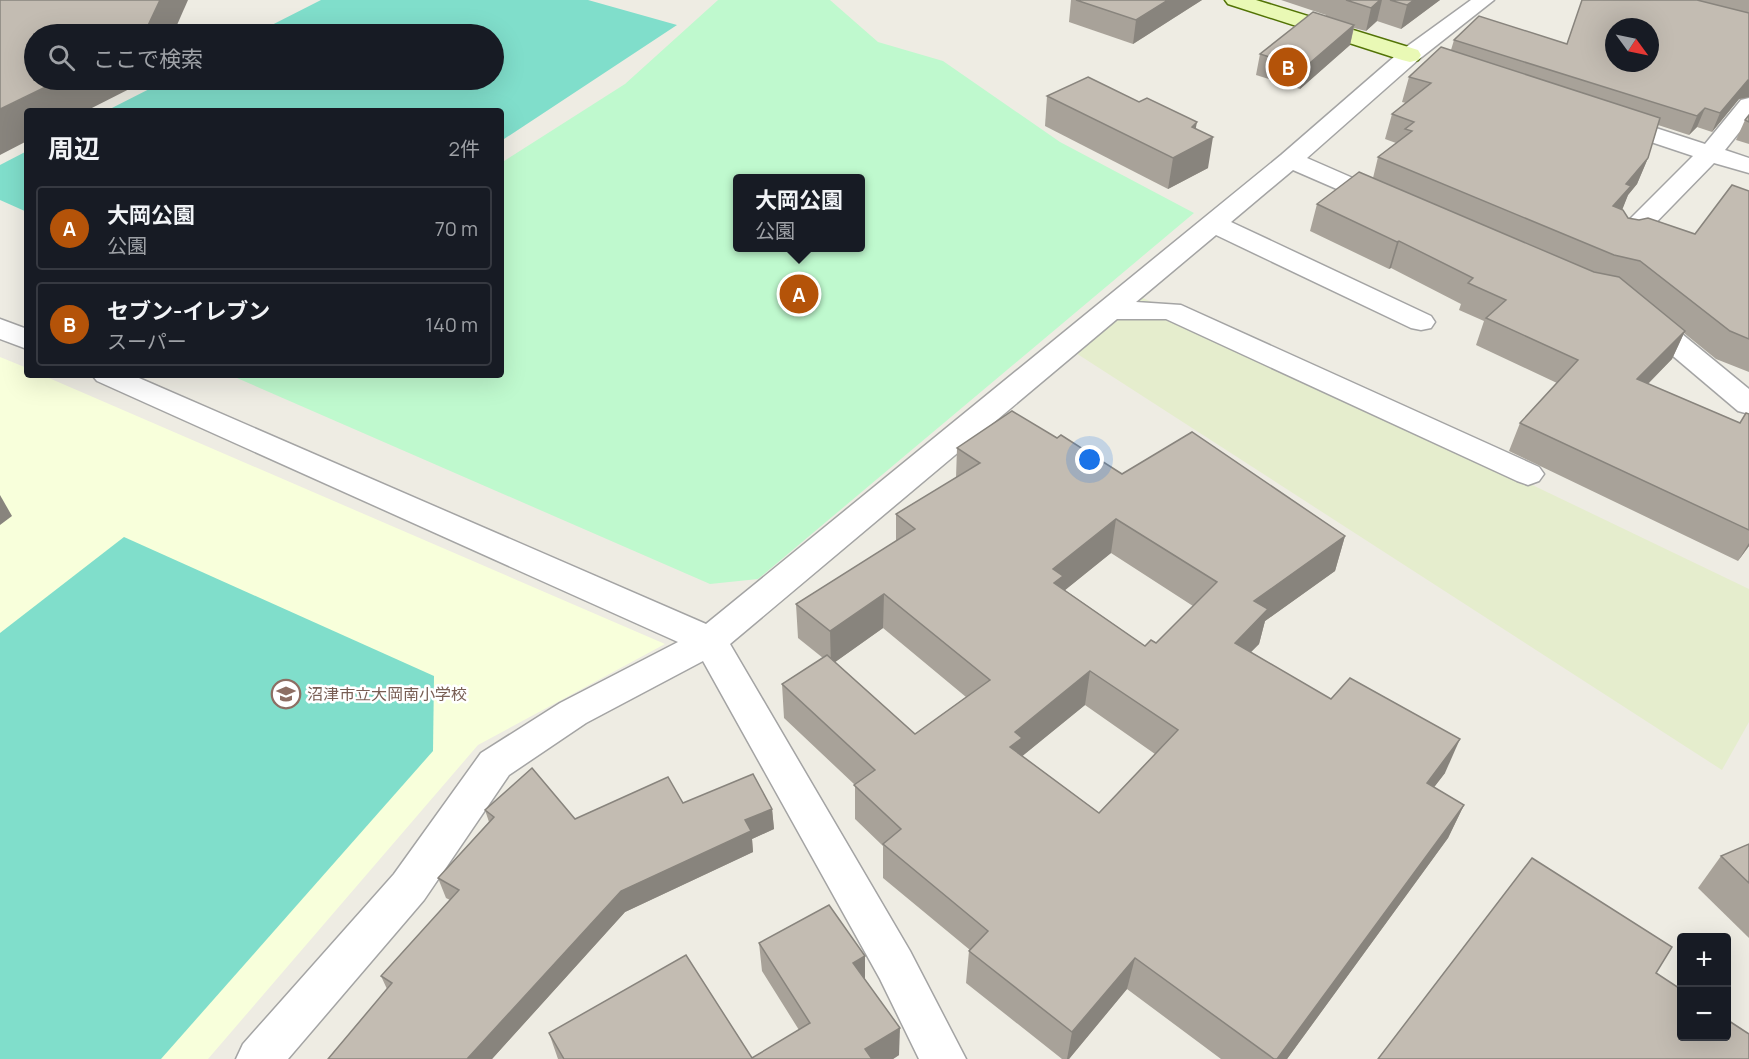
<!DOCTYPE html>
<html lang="ja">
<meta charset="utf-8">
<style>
:root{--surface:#171b24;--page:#242831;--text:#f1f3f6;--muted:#9ea1a6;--line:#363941;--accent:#b45309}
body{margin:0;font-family:Manrope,"Noto Sans JP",sans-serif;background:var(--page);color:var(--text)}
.controls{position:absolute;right:18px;bottom:18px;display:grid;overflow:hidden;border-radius:6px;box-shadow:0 6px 24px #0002}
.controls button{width:54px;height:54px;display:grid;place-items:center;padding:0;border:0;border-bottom:2px solid var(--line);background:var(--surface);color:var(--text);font:30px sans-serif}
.compass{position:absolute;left:1605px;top:18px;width:54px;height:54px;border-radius:50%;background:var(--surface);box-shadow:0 6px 24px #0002;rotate:123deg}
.you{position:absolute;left:1090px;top:460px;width:21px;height:21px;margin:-15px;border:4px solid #fff;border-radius:50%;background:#1a73e8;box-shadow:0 0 0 9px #1a73e833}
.badge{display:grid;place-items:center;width:39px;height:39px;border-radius:50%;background:var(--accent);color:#fff;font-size:20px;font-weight:700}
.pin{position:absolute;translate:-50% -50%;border:3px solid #fff;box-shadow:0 2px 6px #0006}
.popup{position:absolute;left:733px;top:174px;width:132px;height:78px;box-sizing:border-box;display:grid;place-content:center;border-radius:6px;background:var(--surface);filter:drop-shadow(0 2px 4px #0005);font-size:20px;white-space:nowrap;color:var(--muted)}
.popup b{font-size:22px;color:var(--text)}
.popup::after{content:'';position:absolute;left:50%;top:100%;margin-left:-12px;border:12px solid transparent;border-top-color:var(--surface)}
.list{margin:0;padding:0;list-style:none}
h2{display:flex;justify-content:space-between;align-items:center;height:78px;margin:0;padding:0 24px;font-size:26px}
h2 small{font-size:20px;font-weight:400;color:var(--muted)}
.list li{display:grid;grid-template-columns:39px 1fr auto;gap:18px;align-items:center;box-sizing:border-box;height:84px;margin:0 12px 12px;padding:0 12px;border:2px solid var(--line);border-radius:6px}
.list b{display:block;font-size:22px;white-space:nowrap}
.list p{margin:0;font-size:20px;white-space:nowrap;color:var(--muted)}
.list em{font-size:20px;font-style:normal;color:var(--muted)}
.icon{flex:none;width:33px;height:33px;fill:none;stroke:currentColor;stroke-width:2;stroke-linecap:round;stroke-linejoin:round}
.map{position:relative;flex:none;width:1749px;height:1059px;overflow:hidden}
.search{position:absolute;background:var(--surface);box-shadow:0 6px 24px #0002;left:24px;top:24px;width:480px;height:66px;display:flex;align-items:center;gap:15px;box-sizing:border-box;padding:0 21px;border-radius:33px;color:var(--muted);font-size:22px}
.panel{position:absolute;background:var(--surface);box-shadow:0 6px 24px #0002;left:24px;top:108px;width:480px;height:270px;border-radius:6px}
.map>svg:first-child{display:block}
.education{fill:#f8ffdb}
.farmland{fill:#e5edcd}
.park{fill:#bff9ce;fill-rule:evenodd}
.pitch{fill:#80decb}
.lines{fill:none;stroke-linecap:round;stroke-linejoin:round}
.street-casing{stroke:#a4a4a4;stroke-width:3}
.secondary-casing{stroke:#527305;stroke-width:3}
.street{fill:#fff;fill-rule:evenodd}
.secondary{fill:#e9f9b5;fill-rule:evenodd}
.wall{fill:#a8a299;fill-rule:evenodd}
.shaded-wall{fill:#88847d}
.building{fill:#c3bcb2;stroke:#88847d;stroke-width:1.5;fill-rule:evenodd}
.labels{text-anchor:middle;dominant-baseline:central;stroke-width:5;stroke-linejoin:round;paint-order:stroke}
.education-label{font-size:16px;fill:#785e54;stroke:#fff;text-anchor:start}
</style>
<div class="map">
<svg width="1749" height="1059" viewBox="0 0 1749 1059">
<rect width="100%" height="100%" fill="#eeece3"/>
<path class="education" d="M0 357 27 368V375H42L665 644 478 745 208 1059H0Z"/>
<path class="farmland" d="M1141 297 1749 589V722L1722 770 1065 346Z"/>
<path class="park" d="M718 0H830L878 42 943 61 1060 142 1194 213 758 579 710 584 230 375H501V163L625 84ZM738 178H860V248H738Z"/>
<g class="pitch">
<path d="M321 0H588L677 25 501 141V111H106L167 80H494V34H254Z"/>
<path d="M27 151V212L0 200V165Z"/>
<path d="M124 537 434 676 433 751 161 1059H0V633Z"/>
</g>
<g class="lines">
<g class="street-casing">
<g id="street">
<path d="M1471 0H1494L1418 60 1307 158 1394 196 1398 201 1394 206 1385 209 1376 206 1293 170 1231 222 1431 316 1435 322 1431 328 1421 330 1411 328 1216 235 1136 302 1181 305 1539 467 1544 474 1539 481 1528 485 1517 481 1166 319H1117L730 644 910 951 966 1059H919L880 979 703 661 586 723 509 775 424 900 288 1059H236L243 1044 394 874 481 753 560 703 678 642 97 381 92 375H132L706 624 1281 155 1402 50Z"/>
<path d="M1749 98V120L1725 150 1749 158V173L1714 163 1636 243 1627 245 1618 243 1614 237 1618 231 1693 156 1603 126 1599 121 1603 116 1611 114 1619 116 1705 144 1741 100Z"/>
<path d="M1644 309 1654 311 1749 389V414L1738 411 1634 323 1630 317 1634 311Z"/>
<path d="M0 319 27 329V349L0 339Z"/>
</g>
</g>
<g class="secondary-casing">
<path id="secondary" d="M1225 0H1256L1418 50 1421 55 1418 60 1410 62 1402 60 1228 4Z"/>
</g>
<use href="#street" class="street"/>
<use href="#secondary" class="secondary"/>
</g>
<g class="wall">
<path d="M1071 0H1202L1133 44 1069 22Z"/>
<path d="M1281 0H1440L1401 29 1377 21 1366 31 1354 28 1350 45 1300 89 1256 75 1260 54 1326 16V15Z"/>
<path d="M1582 0H1749V97L1739 99 1712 132 1697 127 1689 135 1658 125 1648 158 1637 184 1628 195 1622 209 1628 218 1695 234 1749 191V372L1716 359 1684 333 1672 359 1648 384 1740 423 1749 414V546L1738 561 1509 451 1520 423 1557 383 1476 345 1484 321 1459 310 1461 304 1391 268 1389 269 1310 231 1317 204 1373 178 1378 157 1396 143 1385 139 1392 114 1406 103 1402 102 1409 77 1451 50 1454 40 1567 44Z"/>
<path d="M1047 96 1196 129 1208 168 1168 189 1045 126Z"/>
<path d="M1749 115V144L1736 140 1745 120Z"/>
<path d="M1057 438 1122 474 1345 536 1335 571 1265 621 1259 644 1251 652 1445 773 1434 787 1464 805 1448 838 1287 1059H1221L1127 989 1069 1059H1062L966 983 969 951 970 950 883 878V846L855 819V785L784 718 782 684 823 658 798 638 796 604 896 541V514L956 478 957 448ZM1111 553 1193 606 1156 643 1145 646 1065 590ZM883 628 966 697 915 734 835 662ZM1085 705 1155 754 1099 813 1022 756Z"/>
<path d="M683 803 772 809 774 829 752 839 753 852 625 912 492 1059H328L387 989 381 976 450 900 446 898 438 878 489 822 485 810 575 819Z"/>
<path d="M1749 844V938L1698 888 1721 856Z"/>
<path d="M759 943 865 980 899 1055 893 1059H558L549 1033 752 1058 799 1030 762 971Z"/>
</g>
<g class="shaded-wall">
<path d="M160 0H188L173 34H144Z"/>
<path d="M1168 0H1202L1133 44 1136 20Z"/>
<path d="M1380 0H1382L1377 21 1366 31 1371 8Z"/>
<path d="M1414 0H1440L1401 29 1407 5Z"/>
<path d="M1354 25 1350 45 1300 89 1304 68Z"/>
<path d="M60 80H147L86 111H27V141L0 155V109Z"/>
<path d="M1748 80H1749V97L1739 99 1712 132 1720 113Z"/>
<path d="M1705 108 1697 127 1689 135 1697 116Z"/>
<path d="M1197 122 1192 148 1213 137 1208 168 1168 189 1173 158 1192 127Z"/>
<path d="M1648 158 1637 184 1628 195 1621 213 1613 206 1626 184Z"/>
<path d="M1399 241 1391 268 1389 269 1397 242Z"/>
<path d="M1685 331 1672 359 1625 407 1637 379Z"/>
<path d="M0 495 12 516 0 525Z"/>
<path d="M1116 519 1111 553 1049 603 1053 569Z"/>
<path d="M1345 536 1335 571 1265 621 1259 644 1226 677 1235 643 1254 601Z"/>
<path d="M1749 543V546L1738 561Z"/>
<path d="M884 594 883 628 831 665 830 631Z"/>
<path d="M1090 671 1085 705 1020 758 1010 747 1015 732Z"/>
<path d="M1460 739 1445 773 1412 816 1427 783Z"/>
<path d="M1464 805 1448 838 1287 1059H1277Z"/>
<path d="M772 809 774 829 752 839 753 852 625 912 492 1059H467L621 891 745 820Z"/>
<path d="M865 956V984L853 963Z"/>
<path d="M1135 958 1127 989 1069 1059H1067L1072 1032Z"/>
<path d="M900 1028 899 1055 893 1059H865V1049Z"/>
</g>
<g class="building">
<path d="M0 0H160L144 34H34V80H60L0 109Z"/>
<path d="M1076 0H1168L1136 20Z"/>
<path d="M1346 0H1380L1371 8Z"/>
<path d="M1390 0H1414L1407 5Z"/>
<path d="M1582 0H1697L1749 13V80H1748L1720 113 1705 108 1697 116 1454 40 1479 16 1567 44ZM1614 27H1650V63H1614Z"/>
<path d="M1313 12 1354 25 1304 68 1260 54Z"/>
<path d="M1441 47 1660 118 1648 158 1626 184 1631 186 1613 206 1623 210 1628 218 1639 220 1648 218 1695 234 1732 185 1749 191V339L1730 331 1640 261 1614 255 1378 157 1412 131 1405 129 1414 122 1392 114 1431 83 1409 77Z"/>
<path d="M1088 77 1139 102 1147 98 1197 122 1192 127 1213 137 1173 158 1047 96Z"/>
<path d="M1749 115V122L1745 120Z"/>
<path d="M1359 172 1594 272 1619 277 1685 331 1637 379 1740 423 1746 413 1749 414V530L1520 423 1578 360 1486 318 1506 300 1468 283 1473 278 1399 241 1397 242 1317 204Z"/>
<path d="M1012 411 1057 438 1061 435 1122 474 1192 432 1345 536 1254 601 1268 609 1235 643 1331 699 1350 678 1460 739 1427 783 1464 805 1277 1059H1274L1135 958 1072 1032 969 951 988 931 883 844 901 829 854 785 875 770 782 684 827 655 915 734 990 680 884 594 830 631 796 604 915 529 896 514 980 463 957 448ZM1116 519 1217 582 1156 643 1151 640 1145 646 1054 583 1063 576 1053 569ZM1090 671 1178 730 1099 813 1010 747 1022 738 1015 732Z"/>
<path d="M532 768 575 819 668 777 683 803 753 774 772 809 745 820 751 831 621 891 467 1059H328L392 983 381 976 459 890 438 878 494 817 485 810Z"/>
<path d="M1749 844V883L1721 856Z"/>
<path d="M1532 858 1672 947 1656 973 1682 990V1036H1726V1019L1749 1034V1059H1378Z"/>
<path d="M829 905 865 956 853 963 900 1028 865 1049 872 1059H564L549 1033 686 955 752 1058 810 1023 759 943Z"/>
</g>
<defs>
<g id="school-ring" transform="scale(1.5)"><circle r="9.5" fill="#fff" stroke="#8d6e63" stroke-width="1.5"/><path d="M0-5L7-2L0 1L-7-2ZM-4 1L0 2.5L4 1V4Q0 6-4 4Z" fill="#8d6e63"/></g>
</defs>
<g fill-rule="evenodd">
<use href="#school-ring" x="286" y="694"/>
</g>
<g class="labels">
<g class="education-label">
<text x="307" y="694">沼津市立大岡南小学校</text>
</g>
</g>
</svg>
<div class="controls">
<button>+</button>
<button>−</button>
</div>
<svg class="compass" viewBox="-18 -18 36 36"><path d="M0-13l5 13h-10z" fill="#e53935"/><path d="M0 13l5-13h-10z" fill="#9ea1a6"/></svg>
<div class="you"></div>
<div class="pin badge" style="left:799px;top:294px">A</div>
<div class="popup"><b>大岡公園</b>公園</div>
<div class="pin badge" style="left:1288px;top:67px">B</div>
<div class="search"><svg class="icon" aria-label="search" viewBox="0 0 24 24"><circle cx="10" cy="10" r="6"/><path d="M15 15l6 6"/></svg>ここで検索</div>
<section class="panel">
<h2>周辺<small>2件</small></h2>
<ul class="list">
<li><span class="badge">A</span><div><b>大岡公園</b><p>公園</p></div><em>70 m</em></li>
<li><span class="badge">B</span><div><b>セブン-イレブン</b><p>スーパー</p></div><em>140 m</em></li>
</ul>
</section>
</div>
